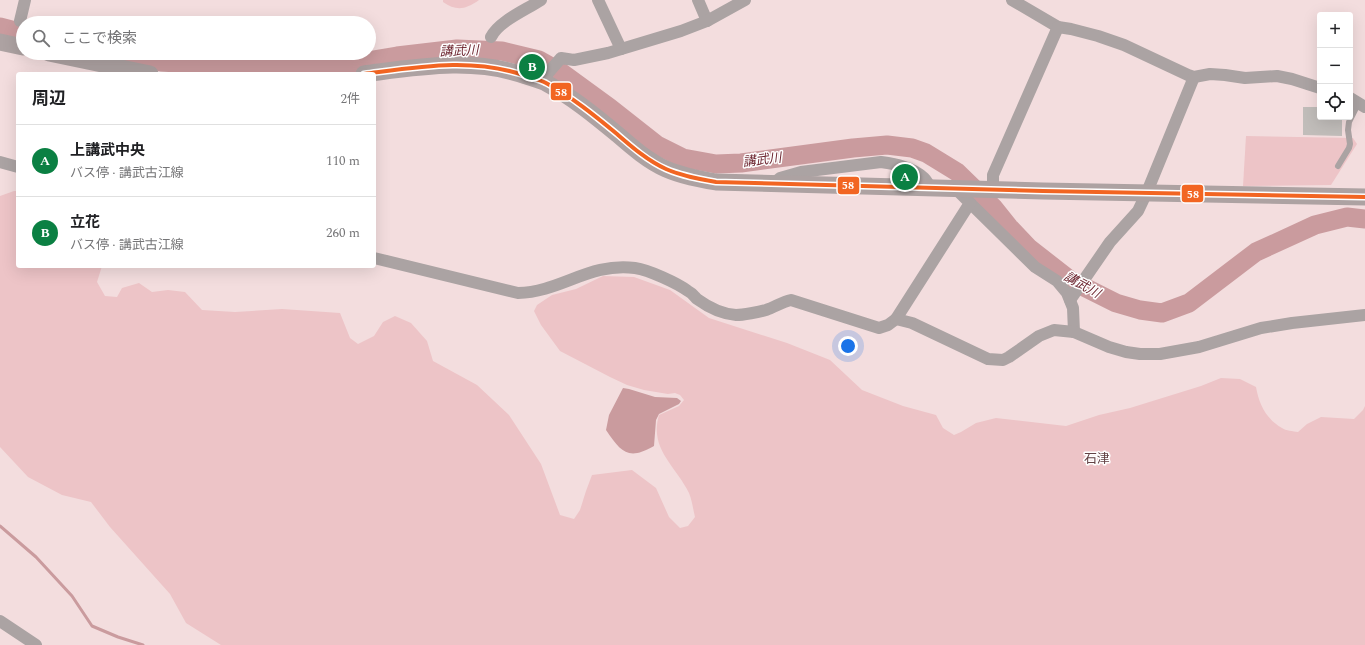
<!DOCTYPE html>
<html lang="ja">
<meta charset="utf-8">
<style>
:root{--surface:#fff;--page:#f6f6f6;--text:#202124;--muted:#757577;--line:#e0e0e0;--accent:#0b8043}
body{margin:0;font-family:Spectral,"Noto Sans JP",serif;background:var(--page);color:var(--text)}
.controls{position:absolute;right:12px;top:12px;display:grid;overflow:hidden;border-radius:4px;box-shadow:0 4px 16px #0002}
.controls button{width:36px;height:36px;display:grid;place-items:center;padding:0;border:0;border-bottom:1px solid var(--line);background:var(--surface);color:var(--text);font:20px sans-serif}
.you{position:absolute;left:848px;top:346px;width:14px;height:14px;margin:-10px;border:3px solid #fff;border-radius:50%;background:#1a73e8;box-shadow:0 0 0 6px #1a73e833}
.badge{display:grid;place-items:center;width:26px;height:26px;border-radius:50%;background:var(--accent);color:#fff;font-size:13px;font-weight:700}
.pin{position:absolute;translate:-50% -50%;border:2px solid #fff;box-shadow:0 1px 4px #0006}
.list{margin:0;padding:0;list-style:none}
h2{display:flex;justify-content:space-between;align-items:center;height:52px;margin:0;padding:0 16px;font-size:17px}
h2 small{font-size:13px;font-weight:400;color:var(--muted)}
.list li{display:grid;grid-template-columns:26px 1fr auto;gap:12px;align-items:center;box-sizing:border-box;height:72px;padding:0 16px;border-top:1px solid var(--line)}
.list b{display:block;font-size:15px;white-space:nowrap}
.list p{margin:0;font-size:13px;white-space:nowrap;color:var(--muted)}
.list em{font-size:13px;font-style:normal;color:var(--muted)}
.icon{flex:none;width:22px;height:22px;fill:none;stroke:currentColor;stroke-width:2;stroke-linecap:round;stroke-linejoin:round}
.map{position:relative;flex:none;width:1365px;height:645px;overflow:hidden}
.search{position:absolute;background:var(--surface);box-shadow:0 4px 16px #0002;left:16px;top:16px;width:360px;height:44px;display:flex;align-items:center;gap:10px;box-sizing:border-box;padding:0 14px;border-radius:22px;color:var(--muted);font-size:15px}
.panel{position:absolute;background:var(--surface);box-shadow:0 4px 16px #0002;left:16px;top:72px;width:360px;height:196px;border-radius:4px}
.map>svg:first-child{display:block}
.green{fill:#edc4c7}
.water{fill:#ca9b9e}
.lines{fill:none;stroke-linecap:round;stroke-linejoin:round}
.stream{stroke:#ca9b9e;stroke-width:3}
.river{stroke:#ca9b9e;stroke-width:19}
.building{fill:#c1bdba}
.service{stroke:#aba3a3;stroke-width:6}
.minor{stroke:#aba3a3;stroke-width:12}
.secondary{stroke:#ada2a2;stroke-width:17}
.bus-1-casing{stroke:#fff;stroke-width:7}
.bus-1{stroke:#f26522;stroke-width:4}
.labels{text-anchor:middle;dominant-baseline:central;stroke-width:3;stroke-linejoin:round;paint-order:stroke}
.water-label{font-size:13px;font-style:italic;fill:#6d2630;stroke:#fff}
.neighbourhood-label{font-size:13px;fill:#624143;stroke:#fff}
.line-badge{stroke:#fff;stroke-width:1.5}
.badge-label{font-size:11px;text-anchor:middle;font-weight:bold;fill:#fff}
</style>
<div class="map">
<svg width="1365" height="645" viewBox="0 0 1365 645">
<rect width="100%" height="100%" fill="#f3ddde"/>
<g class="green">
<path d="M443 0H479C465 10 456 11 443 2Z"/>
<path d="M1246 136 1353 138 1357 144 1331 185 1243 186Z"/>
<path d="M14 191H18V266H102L97 282 105 296 117 297 122 288 139 283 152 292 168 290 185 292 202 310 235 312 282 309 340 313 350 338 358 344 374 336 383 322 395 316 411 323 427 341 433 361 477 385 509 415 541 464 560 515 574 519 580 510 586 491 592 475 632 470 656 488 669 517 680 528 688 526 695 517C693 509 692 500 689 493 675 465 649 449 659 415L679 406 684 400 680 395 675 393 668 394 644 390 627 385 610 377 560 351 541 325 534 311 537 305 552 295 576 289 603 276 634 277 670 290 709 318 787 343 830 360 862 390 903 406 936 415 943 428 954 435 961 432 976 423 996 418 1066 426 1099 415 1130 408 1201 386 1221 378 1240 379 1256 387C1259 404 1266 419 1282 428 1286 431 1293 431 1298 432L1307 424 1321 417 1354 419 1363 410 1365 406V645H221L186 623 170 594 110 527 91 502 62 495 28 477 0 447V196Z"/>
</g>
<path class="water" d="M623 388 629 389 655 397 677 398 681 401 679 404 659 414 656 420 654 446C628 461 621 452 606 430L609 415Z"/>
<g class="lines">
<path class="stream" d="M0 526 36 557 72 596 92 626 118 637 143 645"/>
<g class="river">
<path d="M0 27 23 33"/>
<path d="M110 53 161 62 276 69 343 65 397 56 457 49 502 51 539 60 562 73 610 108 657 145 683 158 716 164 741 163 853 148 887 145 912 148 926 153 957 172 993 207 1009 227 1029 248 1070 280 1116 303 1140 310 1162 313 1189 303 1256 252 1315 225 1347 217 1365 219"/>
</g>
</g>
<path class="building" d="M1317 105H1320V117H1342V136L1303 135V107H1317Z"/>
<g class="lines">
<path class="service" d="M1338 166 1349 148 1350 144 1348 130 1349 122 1359 102"/>
<g class="minor">
<path d="M598 0 621 49"/>
<path d="M698 0 707 21"/>
<path d="M1012 0 1058 27 1071 29 1098 36 1124 45 1188 75 1194 77 1210 74 1225 75 1245 78 1277 76 1292 79 1320 88"/>
<path d="M20 21 25 0"/>
<path d="M491 37C499 21 526 10 541 0"/>
<path d="M544 82 548 73 561 58 574 60 608 53 681 31 707 21 745 0"/>
<path d="M1350 98 1365 107"/>
<path d="M0 162 18 167"/>
<path d="M774 183 780 178 801 172 881 162C895 164 913 167 924 178 927 181 929 185 931 189"/>
<path d="M993 190V175L1058 27"/>
<path d="M970 203 1035 267 1057 281 1067 293 1073 308 1074 332"/>
<path d="M374 258 518 293C561 292 589 262 635 268 649 270 677 283 688 291 692 293 694 296 697 299 708 307 722 314 736 315 743 315 759 312 766 310 775 307 782 302 791 300L879 328 888 325 896 319 970 203 956 189"/>
<path d="M1070 300 1110 242 1138 211 1147 192 1194 77"/>
<path d="M896 319 912 323 988 359 1003 360 1009 357 1039 336 1054 330 1074 332 1109 347 1126 352 1140 354H1160L1199 347 1261 328 1292 323 1365 315"/>
<path d="M0 621 36 645"/>
</g>
<g class="secondary">
<path d="M0 42 23 47"/>
<path d="M49 53 150 74"/>
<path d="M364 74C418 67 473 57 526 76 532 78 540 80 546 83 572 97 594 115 617 134 632 147 648 161 666 169 682 176 699 179 716 182L1043 191 1365 197"/>
</g>
<g class="bus-1-casing">
<path id="bus-1" d="M364 74C418 67 473 57 526 76 532 78 540 80 546 83 572 97 594 115 617 134 632 147 648 161 666 169 682 176 699 179 716 182L1043 191 1365 197"/>
</g>
<use href="#bus-1" class="bus-1"/>
</g>
<g class="labels">
<g class="water-label">
<text transform="translate(459 51) rotate(-2)">講武川</text>
<text transform="translate(762 160) rotate(-7)">講武川</text>
<text transform="translate(1082 285) rotate(29)">講武川</text>
</g>
<g class="neighbourhood-label">
<text x="1097" y="459">石津</text>
</g>
</g>
<g class="line-badge">
<rect x="550" y="82" width="22" height="19" rx="4" fill="#f26522"/>
<rect x="837" y="176" width="23" height="19" rx="4" fill="#f26522"/>
<rect x="1181" y="184" width="23" height="19" rx="4" fill="#f26522"/>
</g>
<g class="badge-label">
<text x="561" y="96">58</text>
<text x="848" y="189">58</text>
<text x="1193" y="198">58</text>
</g>
</svg>
<div class="controls">
<button>+</button>
<button>−</button>
<button><svg class="icon" aria-label="locate" viewBox="0 0 24 24"><circle cx="12" cy="12" r="6"/><path d="M12 2v4M12 18v4M2 12h4M18 12h4"/></svg></button>
</div>
<div class="you"></div>
<div class="pin badge" style="left:905px;top:177px">A</div>
<div class="pin badge" style="left:532px;top:67px">B</div>
<div class="search"><svg class="icon" aria-label="search" viewBox="0 0 24 24"><circle cx="10" cy="10" r="6"/><path d="M15 15l6 6"/></svg>ここで検索</div>
<section class="panel">
<h2>周辺<small>2件</small></h2>
<ul class="list">
<li><span class="badge">A</span><div><b>上講武中央</b><p>バス停 · 講武古江線</p></div><em>110 m</em></li>
<li><span class="badge">B</span><div><b>立花</b><p>バス停 · 講武古江線</p></div><em>260 m</em></li>
</ul>
</section>
</div>
